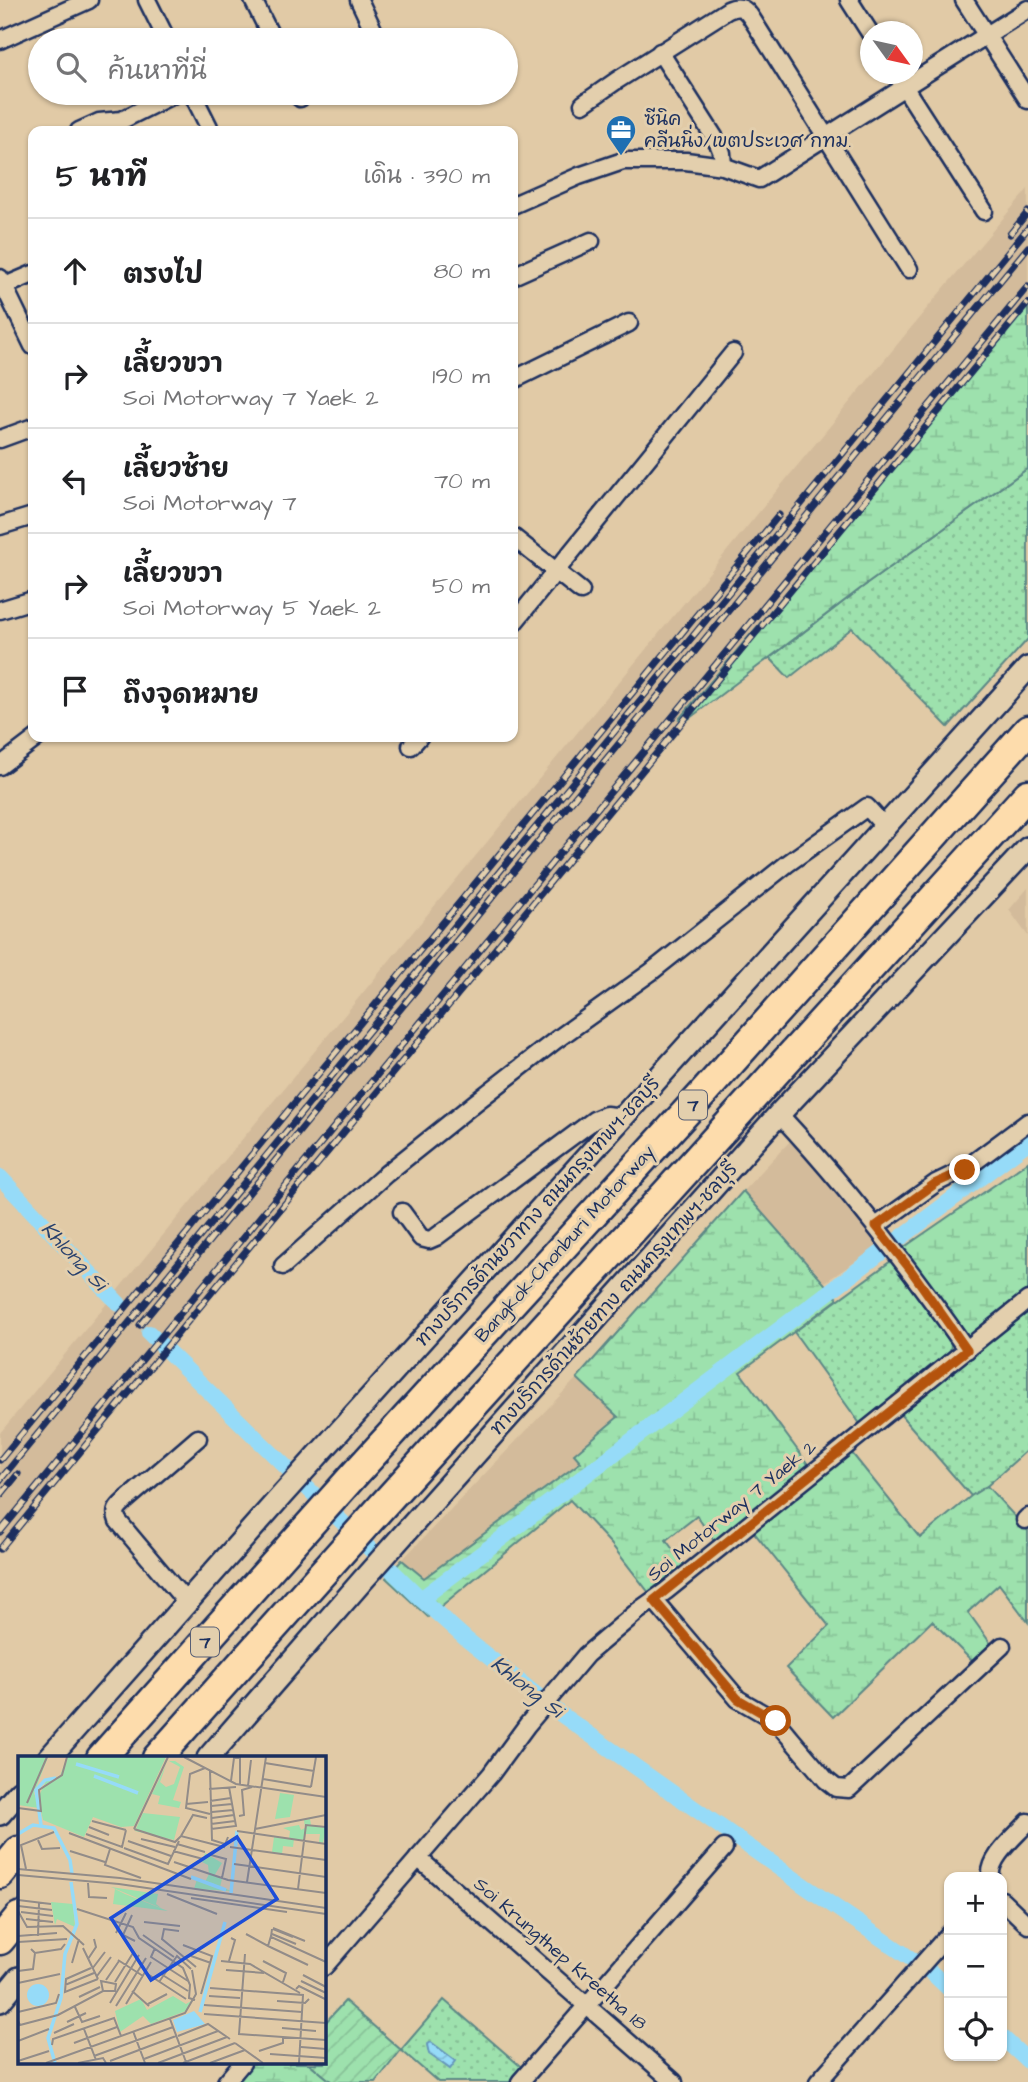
<!DOCTYPE html>
<html lang="th">
<meta charset="utf-8">
<style>
:root{--surface:#fff;--page:#f2f2f2;--text:#202124;--muted:#757577;--line:#e0e0e0}
body{margin:0;font-family:"Architects Daughter","Playpen Sans Thai",sans-serif;background:var(--page);color:var(--text)}
.controls{position:absolute;right:21px;bottom:21px;display:grid;overflow:hidden;border-radius:14px;box-shadow:0 2px 5px #0004}
.controls button{width:63px;height:63px;display:grid;place-items:center;padding:0;border:0;border-bottom:2px solid var(--line);background:var(--surface);color:var(--text);font:35px sans-serif}
.compass{position:absolute;left:860px;top:21px;width:63px;height:63px;border-radius:50%;background:var(--surface);box-shadow:0 2px 5px #0004;rotate:123deg}
.stop{position:absolute;width:21px;height:21px;margin:-16px;border:5px solid #b45309;border-radius:50%;background:#fff}
.stop.end{background:#b45309;border-color:#fff;box-shadow:0 2px 7px #0008}
.list{margin:0;padding:0;list-style:none}
h2{display:flex;justify-content:space-between;align-items:center;height:91px;margin:0;padding:0 28px;font-size:30px}
h2 small{font-size:23px;font-weight:400;color:var(--muted)}
.list li{display:grid;grid-template-columns:46px 1fr auto;gap:21px;align-items:center;box-sizing:border-box;height:105px;padding:0 28px;border-top:2px solid var(--line)}
.list b{display:block;font-size:26px;white-space:nowrap}
.list p{margin:0;font-size:23px;white-space:nowrap;color:var(--muted)}
.list em{font-size:23px;font-style:normal;color:var(--muted)}
.icon{flex:none;width:38px;height:38px;fill:none;stroke:currentColor;stroke-width:2;stroke-linecap:round;stroke-linejoin:round}
.map{position:relative;flex:none;width:1028px;height:2082px;overflow:hidden}
.search{position:absolute;background:var(--surface);box-shadow:0 2px 5px #0004;left:28px;top:28px;width:490px;height:77px;display:flex;align-items:center;gap:18px;box-sizing:border-box;padding:0 24px;border-radius:38px;color:var(--muted);font-size:26px}
.panel{position:absolute;background:var(--surface);box-shadow:0 2px 5px #0004;left:28px;top:126px;width:490px;height:616px;border-radius:14px}
.map>svg:first-child{display:block}
.built{fill:#d3bb9b}
.grass{fill:url(#grass-dots);stroke:#5c8886;stroke-width:2}
.wetland{fill:url(#wetland-marsh);stroke:#5c8886;stroke-width:2}
.garden{fill:url(#garden-furrows);stroke:#5c8886;stroke-width:2}
.water{fill:url(#water-waves);stroke:#6596ba;stroke-width:2}
.lines{fill:none;stroke-linecap:round;stroke-linejoin:round}
.canal{stroke:#96dbf8;stroke-width:16}
.street-casing{stroke:#1b2f5e;stroke-width:21}
.secondary-casing{stroke:#1b2f5e;stroke-width:26}
.highway-casing{stroke:#1b2f5e;stroke-width:33}
.street{stroke:#e3cfad;stroke-width:16}
.secondary{stroke:#e3cfad;stroke-width:21}
.highway{stroke:#fddcac;stroke-width:28}
.rail-casing{stroke:#1b2f5e;stroke-width:7}
.rail{stroke:#e3cfad;stroke-width:4.5;stroke-dasharray:13;stroke-linecap:butt}
.route{stroke:#b45309;stroke-width:9}
.labels{text-anchor:middle;dominant-baseline:central;stroke-width:6;stroke-linejoin:round;paint-order:stroke}
.shield{fill:#e3cfad;stroke:#575f76;stroke-width:2}
.shield-label{font-size:18px;font-weight:bold;fill:#1b2f5e}
.poi-label{font-size:19px;fill:#1b2f5e;stroke:#e3cfad;text-anchor:start}
.street-label{font-size:19px;fill:#1b2f5e;stroke:#e3cfad}
.water-label{font-size:21px;font-style:italic;fill:#27406d;stroke:#e3cfad}
.inset-river{fill:none;stroke:#96dbf8;stroke-width:3.5}
.inset-road{fill:none;stroke:#928c89;stroke-width:2}
.view{fill:#1d4ed8;fill-opacity:0.15;stroke:#1d4ed8;stroke-width:3.5}
.inset-edge{fill:none;stroke:#1b2f5e;stroke-width:3.5}
</style>
<div class="map">
<svg width="1028" height="2082" viewBox="0 0 1028 2082">
<defs>
<pattern id="grass-dots" width="8" height="8" patternUnits="userSpaceOnUse" patternTransform="scale(1.75)"><rect width="8" height="8" fill="#9de1ad"/><path d="M2 2h.1M6 6h.1" fill="none" stroke="#87c197" stroke-width="1.8" stroke-linecap="round"/></pattern>
<pattern id="wetland-marsh" width="20" height="14" patternUnits="userSpaceOnUse" patternTransform="scale(1.75)"><rect width="20" height="14" fill="#9de1ad"/><path d="M1 5h8M5 5V1M11 12h8M15 12V8" fill="none" stroke="#87c197"/></pattern>
<pattern id="garden-furrows" width="10" height="10" patternUnits="userSpaceOnUse" patternTransform="scale(1.75)"><rect width="10" height="10" fill="#9de1ad"/><path d="M-1 1l2-2M0 10L10 0M9 11l2-2" fill="none" stroke="#87c197"/></pattern>
<pattern id="water-waves" width="16" height="10" patternUnits="userSpaceOnUse" patternTransform="scale(1.75)"><rect width="16" height="10" fill="#96dbf8"/><path d="M0 5q4-4 8 0t8 0" fill="none" stroke="#81bcd7"/></pattern>
</defs>
<rect width="100%" height="100%" fill="#e1caa6"/>
<filter id="ink" filterUnits="userSpaceOnUse"><feTurbulence type="fractalNoise" baseFrequency=".0143" numOctaves="2"/><feDisplacementMap in="SourceGraphic" scale="14" xChannelSelector="R" yChannelSelector="G"/><feConvolveMatrix kernelMatrix="1 2 1 2 8 2 1 2 1" color-interpolation-filters="sRGB"/></filter>
<g filter="url(#ink)">
<g class="built">
<path d="M1028 189V303L0 1545V1433L938 295Z"/>
<path d="M1028 888V936L1009 910Z"/>
<path d="M793 1138 882 1244 825 1282 743 1191Z"/>
<path d="M577 1378 619 1417 574 1454 582 1462 423 1578 402 1560Z"/>
</g>
<g class="grass">
<path d="M1028 468V639L948 727 852 628 789 678 770 658 860 589Z"/>
<path d="M891 1261 951 1343 950 1355 861 1425 794 1332Z"/>
<path d="M1028 1308V1449L987 1486 971 1496 900 1414Z"/>
<path d="M444 2000 526 2071 516 2082H438L401 2050Z"/>
</g>
<g class="wetland">
<path d="M1028 306V468L860 589 686 721 679 719Z"/>
<path d="M1028 1162V1291L968 1341 903 1248Z"/>
<path d="M743 1191 838 1299 740 1372 810 1467 716 1544 697 1516 666 1540 685 1566 650 1594 611 1544 570 1500 428 1617 386 1578 402 1560 424 1578 581 1462 574 1454 618 1417 577 1378Z"/>
<path d="M851 1452 920 1538 971 1496 987 1486 1028 1531V1622L999 1584 968 1612 991 1644 973 1662 932 1621 833 1717 786 1668 829 1626 752 1530Z"/>
<path d="M248 2063H309L332 2082H231Z"/>
</g>
<path class="garden" d="M345 2001 401 2050 376 2082H332L309 2063H324V2024Z"/>
<path class="water" d="M431 2042 456 2061 450 2069 429 2054 427 2045Z"/>
<g class="lines">
<g class="canal">
<path d="M0 1177 119 1304"/>
<path d="M149 1333 421 1599 466 1639 562 1715 806 1887 932 1973 949 1989"/>
<path d="M421 1599 1028 1142"/>
<path d="M1002 2037 1028 2061"/>
</g>
<g class="street-casing">
<g id="street">
<path d="M147 0 167 40"/>
<path d="M253 0 273 40"/>
<path d="M359 0 378 40"/>
<path d="M849 0 870 33"/>
<path d="M964 0 1028 100"/>
<path d="M0 40 89 0"/>
<path d="M660 52 718 143 722 153 723 166"/>
<path d="M896 74 984 211"/>
<path d="M192 93 209 127"/>
<path d="M298 93 300 98"/>
<path d="M583 104 616 81 728 10C740 4 746 9 752 19L909 269"/>
<path d="M79 131 99 122 122 120 176 93"/>
<path d="M513 205 579 176 623 161H686L723 166 759 179 1028 9"/>
<path d="M513 276 591 241"/>
<path d="M0 278 33 346"/>
<path d="M0 288 33 274"/>
<path d="M513 380 629 323"/>
<path d="M0 439 33 427"/>
<path d="M0 526 33 516"/>
<path d="M513 537 581 591"/>
<path d="M0 610 33 600"/>
<path d="M513 624 733 353"/>
<path d="M411 746 419 737"/>
<path d="M0 766 38 737"/>
<path d="M779 1114C848 1188 909 1267 967 1350"/>
<path d="M402 1212 421 1238 429 1240 436 1237 594 1120 606 1115 624 1117"/>
<path d="M876 1226 936 1183 965 1169 1028 1122"/>
<path d="M283 1266 386 1174 476 1102 556 1040 651 972 787 864 867 807 885 827"/>
<path d="M1025 1520 1028 1517"/>
<path d="M654 1600 738 1699 776 1721 826 1780 836 1788 849 1789 1002 1646"/>
<path d="M187 1603 118 1521C114 1511 117 1508 125 1501L198 1438"/>
<path d="M418 1858 674 2082"/>
<path d="M991 1877C988 1858 1016 1836 1028 1822"/>
<path d="M1002 1900 1028 1925"/>
<path d="M324 1967 491 1774 527 1725 586 1655 638 1611 666 1591 1028 1300"/>
<path d="M226 2082 242 2063"/>
<path d="M520 2082 724 1848"/>
<path d="M818 2082 949 1934"/>
</g>
</g>
<g class="secondary-casing">
<g id="secondary">
<path d="M49 1758 282 1495 1028 668"/>
<path d="M208 1758 362 1581 779 1114 1028 848"/>
<path d="M0 1814 19 1792"/>
<path d="M0 2001 19 1978"/>
</g>
</g>
<g class="highway-casing">
<g id="highway">
<path d="M101 1758 353 1476 700 1097 1028 730"/>
<path d="M157 1758 384 1504 1028 794"/>
<path d="M0 1874 19 1851"/>
<path d="M0 1940 19 1917"/>
</g>
</g>
<use href="#street" class="street"/>
<use href="#secondary" class="secondary"/>
<use href="#highway" class="highway"/>
<g class="rail-casing">
<g id="rail">
<path d="M1010 234 1028 212"/>
<path d="M140 1325 1028 247"/>
<path d="M0 1460 779 515"/>
<path d="M0 1480 1028 228"/>
<path d="M0 1496 18 1474"/>
<path d="M0 1532 1028 286"/>
<path d="M0 1549 1028 303"/>
</g>
</g>
<use href="#rail" class="rail"/>
</g>
</g>
<g class="lines" filter="url(#ink)">
<path class="route" d="M776 1721 738 1699 654 1600 967 1350 910 1269 876 1226 936 1183 965 1170"/>
</g>
<defs>
<g id="office-pin" transform="scale(1.575)"><path d="M0 17L-7.5 6A9.5 9.5 0 1 1 7.5 6Z" fill="#1f6fb2" stroke="#e3cfad"/><path d="M-6-3h4V-5.5h4V-3h4V5H-6ZM-1-4.5V-3h2v-1.5ZM-6 0V1H6V0Z" fill="#fff"/></g>
</defs>
<g fill-rule="evenodd">
<use href="#office-pin" x="621" y="130"/>
</g>
<g class="labels">
<g class="shield">
<rect x="679" y="1090.5" width="28" height="29" rx="5"/>
<rect x="191" y="1627.5" width="28" height="29" rx="5"/>
</g>
<g class="shield-label">
<text x="693" y="1105">7</text>
<text x="205" y="1642">7</text>
</g>
<g class="poi-label">
<text x="644" y="119">ซีนิค<tspan x="644" dy="22">คลีนนิ่ง/เขตประเวศ กทม.</tspan></text>
</g>
<g class="street-label">
<text transform="translate(538 1212) rotate(-48)">ทางบริการด้านขวาทาง ถนนกรุงเทพฯ-ชลบุรี</text>
<text transform="translate(565 1244) rotate(-48)">Bangkok-Chonburi Motorway</text>
<text transform="translate(614 1299) rotate(-48)">ทางบริการด้านซ้ายทาง ถนนกรุงเทพฯ-ชลบุรี</text>
<text transform="translate(732 1511) rotate(-39)">Soi Motorway 7 Yaek 2</text>
<text transform="translate(560 1954) rotate(41)">Soi Krungthep Kreetha 18</text>
</g>
<g class="water-label">
<text transform="translate(74 1256) rotate(47)">Khlong Si</text>
<text transform="translate(527 1687) rotate(38)">Khlong Si</text>
</g>
</g>
<g transform="translate(18 1756)">
<rect width="308" height="308" fill="#e1caa6"/>
<path d="M0 1H30L16 37 21 52 0 49ZM49 1H148L116 70 103 71 75 61 66 81 25 64 20 42 28 25 42 20ZM93 131 140 138 138 148 143 152Z" fill="#9de1ad"/>
<path d="M33 146 55 148 57 171 39 163 37 169Z" fill="#9de1ad"/>
<path d="M262 37 276 39 272 61 257 63ZM125 57 162 61 156 84 117 75ZM292 63 293 69 308 71 305 87 301 86 302 78H287L285 84 276 83 275 91 265 90 264 98 254 96 256 81 271 83 272 75 265 72 281 69 283 74 287 72 286 64ZM187 97 204 107 196 120 204 123 202 131 214 135 176 133 179 123 187 126 191 118 190 109 184 106ZM97 133 107 138 150 155 95 148ZM155 240 168 248 175 244 168 255 133 268 125 260 102 276 97 255 123 243 129 254Z" fill="#9de1ad"/>
<path d="M151 5H157L166 11 155 44 163 46 161 52 140 48 142 40 134 38 148 9 142 26 148 31 156 28 162 11Z" fill="#9de1ad"/>
<path d="M9 239a11 11 0 1 1 22 0a11 11 0 1 1-22 0ZM176 255 187 268 159 276 155 264Z" fill="#96dbf8"/>
<path class="inset-river" d="M58 8 101 21M76 20 120 37M23 69 18 34 27 24 38 22M0 78 15 69 36 72 52 104 54 118M173 121 208 134M213 137 219 75M182 256 207 166M37 307 30 282 43 242 47 198 59 168 53 126"/>
<path class="inset-road" d="M166 1 218 28 308 41M222 2V29M247 7 296 15M187 12 172 18 168 52 192 58M192 15 194 84 207 88M245 23 293 31M213 25 216 2H223M230 30 233 4M293 31 298 1M191 33 218 31M192 45 213 42M9 47 29 1M168 48 190 46M193 50 214 48M0 52 23 55 21 34 44 19 49 1M194 56 215 54M221 60 226 59 224 34 234 31M194 62 216 59M74 65 108 74M193 68 217 65M71 71 91 79M116 73 157 86 163 80 206 91 210 81M116 73 150 1M193 73 218 70 211 31M237 73 308 59M219 75 308 88M51 77 173 123M68 78 104 91 108 74M163 80 175 59 189 62M123 83 157 91M20 84 24 93 42 92M110 85 153 100M159 88 187 96M212 91 308 104M106 92 150 108 161 85M92 93 87 109 123 122M52 95 87 106M155 95 185 103M193 99 208 103 204 122M156 106 210 124 308 137M216 108 308 121M0 113 102 122 308 152M8 113 3 89 36 76M0 119 101 128 308 158M229 126 248 1M70 127 71 141 89 142M280 133 288 69 308 71M149 138 199 158M173 142 269 156M0 144 33 148M0 150 34 154M59 153 115 171 121 182 165 212 172 229 171 242 177 244M0 155 9 171 45 170 66 189M3 156 35 160M114 159 105 179 117 185M8 163 35 166M126 166 162 170M255 172 287 185M254 173 253 181 308 206M255 173 275 181M161 175 146 173 144 183 178 211M98 177 108 157M228 178 250 190 253 180M254 178 278 188M125 179 156 201M0 180 39 177M20 180 21 147M0 186 49 183M165 189 194 200 183 238M250 190 290 209M65 192 80 223M137 192 133 201 170 225M13 193 17 197 43 193 47 188M227 198 221 278 308 284M173 200 193 207M70 203 78 191 76 183M100 204 125 220M203 205 232 208 282 237M211 205 217 184 213 182M245 205 268 217 265 226M54 207 61 183M73 212 48 223 47 236 80 223M74 213 87 196M208 214 246 217M0 215 15 213 17 197M128 217 168 243M143 218 170 235M285 219 308 231M79 220 93 201M88 224 101 205M283 225 308 237M97 226 115 197M141 226 159 200 173 213M0 227 42 218M47 229 76 217M192 232 285 239 281 307M278 233 281 230 307 243M114 235 131 250M191 240 222 242M61 241 82 231M259 245 287 247 291 243M92 247 121 199M108 248 133 206M130 248 149 238M186 249 284 256M98 250 128 202M57 251 64 266 82 260M0 256 38 247 41 238M186 258 308 267M152 263 168 306M0 265 2 269 40 259 85 235H97L98 228 83 225 85 235M49 266 68 257M264 272 298 275M66 273 78 304M115 275 127 307M36 277 56 268M160 280 190 268 212 283M0 285 31 273M56 287 99 271M217 287 245 307M34 289 35 283 96 262 103 280M283 291 308 293M241 295 265 287V281M252 298 308 302M76 300 155 271M126 303 200 275M0 305 31 295M92 305 158 280M28 307 167 257 178 238 174 214M60 307 85 302 88 307M140 307 209 281M165 307 217 287M192 307 227 294"/>
<path class="view" d="M219 81 259 143 133 224 93 162Z"/>
<rect width="308" height="308" class="inset-edge"/>
</g>
</svg>
<div class="controls">
<button>+</button>
<button>−</button>
<button><svg class="icon" aria-label="locate" viewBox="0 0 24 24"><circle cx="12" cy="12" r="6"/><path d="M12 2v4M12 18v4M2 12h4M18 12h4"/></svg></button>
</div>
<svg class="compass" viewBox="-18 -18 36 36"><path d="M0-13l5 13h-10z" fill="#e53935"/><path d="M0 13l5-13h-10z" fill="#757577"/></svg>
<div class="stop" style="left:776px;top:1721px"></div>
<div class="stop end" style="left:965px;top:1170px"></div>
<div class="search"><svg class="icon" aria-label="search" viewBox="0 0 24 24"><circle cx="10" cy="10" r="6"/><path d="M15 15l6 6"/></svg>ค้นหาที่นี่</div>
<section class="panel">
<h2>5 นาที<small>เดิน · 390 m</small></h2>
<ul class="list">
<li><svg class="icon" aria-label="ahead" viewBox="0 0 24 24"><path d="M12 20V5M6 11l6-6 6 6"/></svg><div><b>ตรงไป</b></div><em>80 m</em></li>
<li><svg class="icon" aria-label="right" viewBox="0 0 24 24"><path d="M7 20v-9h11M14 6l5 5-5 5"/></svg><div><b>เลี้ยวขวา</b><p>Soi Motorway 7 Yaek 2</p></div><em>190 m</em></li>
<li><svg class="icon" aria-label="left" viewBox="0 0 24 24"><path d="M17 20v-9H6M10 6l-5 5 5 5"/></svg><div><b>เลี้ยวซ้าย</b><p>Soi Motorway 7</p></div><em>70 m</em></li>
<li><svg class="icon" aria-label="right" viewBox="0 0 24 24"><path d="M7 20v-9h11M14 6l5 5-5 5"/></svg><div><b>เลี้ยวขวา</b><p>Soi Motorway 5 Yaek 2</p></div><em>50 m</em></li>
<li><svg class="icon" aria-label="arrive" viewBox="0 0 24 24"><path d="M6 21V4h12l-3 4 3 4H6"/></svg><div><b>ถึงจุดหมาย</b></div></li>
</ul>
</section>
</div>
